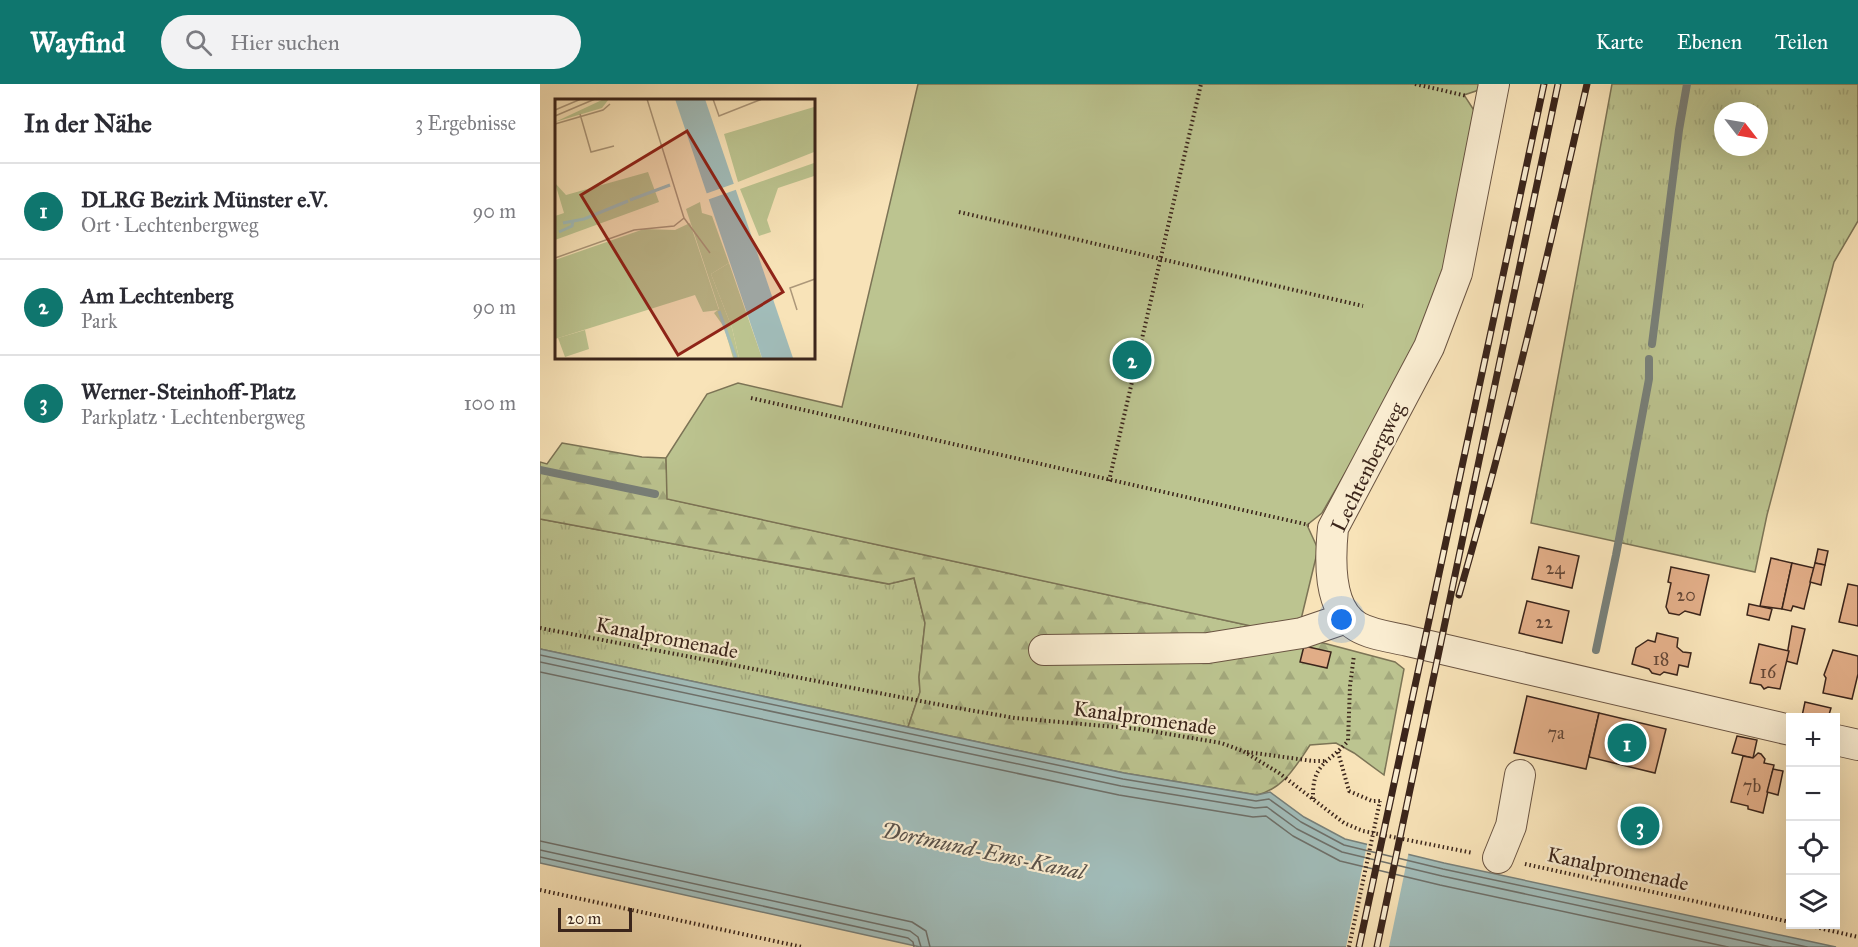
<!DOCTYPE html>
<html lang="de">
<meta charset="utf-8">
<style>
:root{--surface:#fff;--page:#f2f2f3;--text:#2b2b33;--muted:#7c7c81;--line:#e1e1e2;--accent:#0f766e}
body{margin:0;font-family:"IM FELL Great Primer",serif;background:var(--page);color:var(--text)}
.controls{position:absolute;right:18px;bottom:18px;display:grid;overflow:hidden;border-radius:0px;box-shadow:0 6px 24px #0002}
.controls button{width:54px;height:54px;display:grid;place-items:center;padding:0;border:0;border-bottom:2px solid var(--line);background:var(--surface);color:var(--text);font:30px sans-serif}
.compass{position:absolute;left:1174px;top:18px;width:54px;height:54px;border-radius:50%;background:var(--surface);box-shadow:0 6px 24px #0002;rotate:121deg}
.scale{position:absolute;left:18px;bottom:15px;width:74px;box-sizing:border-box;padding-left:6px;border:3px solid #3b251b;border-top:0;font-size:16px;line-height:21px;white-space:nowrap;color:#3b251b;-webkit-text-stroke:4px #faedd1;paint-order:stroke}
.you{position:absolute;left:802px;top:536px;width:21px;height:21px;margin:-15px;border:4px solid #fff;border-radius:50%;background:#1a73e8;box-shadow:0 0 0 9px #1a73e833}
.badge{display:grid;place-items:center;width:39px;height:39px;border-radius:50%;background:var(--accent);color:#fff;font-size:20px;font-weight:700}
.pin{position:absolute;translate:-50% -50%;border:3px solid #fff;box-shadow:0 2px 6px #0006}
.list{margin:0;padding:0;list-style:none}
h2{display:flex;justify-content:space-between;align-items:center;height:78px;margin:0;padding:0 24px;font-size:26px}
h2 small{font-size:20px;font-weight:400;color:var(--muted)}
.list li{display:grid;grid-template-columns:39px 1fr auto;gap:18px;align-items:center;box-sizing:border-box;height:96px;padding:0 24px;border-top:2px solid var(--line)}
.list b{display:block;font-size:22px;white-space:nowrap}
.list p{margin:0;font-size:20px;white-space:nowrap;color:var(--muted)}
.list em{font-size:20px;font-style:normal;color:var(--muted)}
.icon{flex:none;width:33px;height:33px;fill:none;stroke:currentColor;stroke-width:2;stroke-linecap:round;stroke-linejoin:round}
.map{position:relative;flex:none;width:1318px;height:863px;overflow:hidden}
header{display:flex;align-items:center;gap:36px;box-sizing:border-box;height:84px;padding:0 30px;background:var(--accent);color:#fff}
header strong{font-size:28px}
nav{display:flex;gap:33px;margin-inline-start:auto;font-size:21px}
.search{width:420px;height:54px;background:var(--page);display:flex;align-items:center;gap:15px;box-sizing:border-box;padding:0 21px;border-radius:33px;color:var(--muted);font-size:22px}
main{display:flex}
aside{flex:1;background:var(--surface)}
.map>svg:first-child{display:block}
.grass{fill:url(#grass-tufts);stroke:#7c7456;stroke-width:1.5;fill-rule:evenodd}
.forest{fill:url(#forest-firs);stroke:#7c7456;stroke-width:1.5}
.garden{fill:#bcc490;stroke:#7c7456;stroke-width:1.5}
.water{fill:#a1bcb9;stroke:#78807a;stroke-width:1.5}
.pier{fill:#f8e3b8}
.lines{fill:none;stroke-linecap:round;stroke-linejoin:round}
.shore{stroke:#6e706a;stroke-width:1.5}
.stream{stroke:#78807a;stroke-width:8}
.building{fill:#e1ad87;stroke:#3b251b;stroke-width:1.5}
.minor-casing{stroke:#6a5442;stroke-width:32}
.path{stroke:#3b251b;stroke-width:4;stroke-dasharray:1.5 3;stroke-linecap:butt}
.minor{stroke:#faedd1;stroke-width:30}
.rail-casing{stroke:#3b251b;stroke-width:7}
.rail{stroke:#faedd1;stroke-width:4.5;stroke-dasharray:14;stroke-linecap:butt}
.path-bridge{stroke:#3b251b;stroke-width:4;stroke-dasharray:1.5 3;stroke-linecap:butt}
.labels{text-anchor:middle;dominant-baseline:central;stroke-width:4.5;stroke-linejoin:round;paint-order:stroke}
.number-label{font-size:18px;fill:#644736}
.street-label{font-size:21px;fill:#3b251b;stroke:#faedd1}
.water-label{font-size:22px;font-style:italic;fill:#5a524a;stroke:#faedd1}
.inset-river{fill:none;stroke:#a1bcb9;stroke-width:3}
.inset-road{fill:none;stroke:#ac9779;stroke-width:1.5}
.view{fill:#8f2418;fill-opacity:0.15;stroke:#8f2418;stroke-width:3}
.inset-edge{fill:none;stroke:#3b251b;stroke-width:3}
</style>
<header>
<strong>Wayfind</strong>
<div class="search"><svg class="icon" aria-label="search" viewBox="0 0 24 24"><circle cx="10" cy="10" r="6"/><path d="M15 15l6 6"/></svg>Hier suchen</div>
<nav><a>Karte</a><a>Ebenen</a><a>Teilen</a></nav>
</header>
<main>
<aside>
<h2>In der Nähe<small>3 Ergebnisse</small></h2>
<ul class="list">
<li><span class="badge">1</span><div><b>DLRG Bezirk Münster e.V.</b><p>Ort · Lechtenbergweg</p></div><em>90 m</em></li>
<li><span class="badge">2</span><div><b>Am Lechtenberg</b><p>Park</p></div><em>90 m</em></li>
<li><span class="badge">3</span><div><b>Werner-Steinhoff-Platz</b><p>Parkplatz · Lechtenbergweg</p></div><em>100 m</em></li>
</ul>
</aside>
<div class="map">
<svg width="1318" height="863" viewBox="0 0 1318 863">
<defs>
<pattern id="grass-tufts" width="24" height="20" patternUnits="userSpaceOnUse" patternTransform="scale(1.5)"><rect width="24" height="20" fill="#bcc490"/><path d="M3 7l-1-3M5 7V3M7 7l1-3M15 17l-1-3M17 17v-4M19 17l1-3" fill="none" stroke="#a2a87c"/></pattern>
<pattern id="forest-firs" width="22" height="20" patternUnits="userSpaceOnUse" patternTransform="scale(1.5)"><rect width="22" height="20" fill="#bcc490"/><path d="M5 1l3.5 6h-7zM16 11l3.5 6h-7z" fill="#a2a87c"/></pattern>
</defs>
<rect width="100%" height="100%" fill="#f8e3b8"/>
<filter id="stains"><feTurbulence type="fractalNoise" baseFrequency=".00333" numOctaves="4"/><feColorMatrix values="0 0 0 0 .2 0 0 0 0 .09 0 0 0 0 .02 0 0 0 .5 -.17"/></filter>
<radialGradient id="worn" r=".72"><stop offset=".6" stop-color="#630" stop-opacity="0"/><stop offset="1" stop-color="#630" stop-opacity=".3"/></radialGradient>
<g class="grass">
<path d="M1072 0H1318V137L1294 178 1227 431 1215 488 991 439ZM1183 27H1219V63H1183Z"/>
<path d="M0 435 348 500 374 494 385 539 379 593 380 608 368 643 0 565Z"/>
</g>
<path class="forest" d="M22 359 102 373 126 374 128 415 757 552 855 578 864 585 844 691 814 669 796 659 770 661C756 682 743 705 717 711L584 689 368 643 380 608 379 593 385 539 374 494 349 500 0 435V378L7 380Z"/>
<path class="garden" d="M378 0H945L936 7 924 11 937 31 894 228 884 253 782 429 767 441 778 465 757 552 127 415 126 374 167 310 198 299 302 323Z"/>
<path class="water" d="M0 565 584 689 717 711 730 708 764 733 805 755 904 779 1296 863H380L0 779Z"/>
<path class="pier" d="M828 756 869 767 849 863H806Z"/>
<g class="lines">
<g class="shore">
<path d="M0 571 583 695 716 717 729 715 761 738 804 761 903 785 1267 863"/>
<path d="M0 578 581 702 715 724 727 723 757 745 802 768 902 792 1231 863"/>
<path d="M0 588 579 711 713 733 726 732 753 752 800 777 900 801 1188 863"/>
<path d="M0 757 372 838 386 847 390 863"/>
<path d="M0 766 370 847 378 853 381 863"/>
<path d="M0 773 368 854 373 858 374 863"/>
</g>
<g class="stream">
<path d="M1112 260 1139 46 1147 0"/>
<path d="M0 386 115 410"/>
<path d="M1056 566 1076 471 1109 295V275"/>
</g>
</g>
<g class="building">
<path d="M999 463 1039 472 1032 504 992 495Z"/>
<path d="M1278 465 1288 467 1285 481 1275 479Z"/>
<path d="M1231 474 1252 479 1242 525 1220 522Z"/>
<path d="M1252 479 1274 484 1264 525 1253 522 1251 527 1242 525Z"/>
<path d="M1275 479 1285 481 1281 501 1270 498Z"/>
<path d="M1131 483 1169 491 1160 531 1145 527 1139 531 1129 529 1126 523 1131 499 1128 498Z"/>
<path d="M1308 500 1318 502V542L1299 538Z"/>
<path d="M987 517 1029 527 1022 559 979 549Z"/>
<path d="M1209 520 1232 525 1229 536 1207 531Z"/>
<path d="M1252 542 1265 545 1257 580 1246 577Z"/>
<path d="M1117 549 1138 554 1137 563 1143 568 1151 569 1148 583 1139 581 1137 591 1124 588 1120 591 1112 589 1109 585 1092 580 1096 564 1108 556 1115 558Z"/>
<path d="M1219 560 1249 567 1240 605 1228 603 1224 605 1221 601 1210 599Z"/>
<path d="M764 562 791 568 787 584 760 578Z"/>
<path d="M1293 566 1318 572V590L1312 615 1283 609 1286 594 1284 591Z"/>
<path d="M987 612 1059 629 1046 685 974 669Z"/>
<path d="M1265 618 1291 624 1288 634 1262 632Z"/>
<path d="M1059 629 1126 645 1115 689 1049 673Z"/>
<path d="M1197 652 1217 656 1213 674 1192 669Z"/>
<path d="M1218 669 1221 670 1225 675 1224 679 1234 681 1223 729 1208 725V722L1191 718 1203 672 1213 674Z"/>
<path d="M1233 685 1243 687 1238 711 1227 708Z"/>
</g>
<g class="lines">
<g class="minor-casing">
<g id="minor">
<path d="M954 0 917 189 889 263 793 444C790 474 787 525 818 543 832 551 852 553 868 557L1250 646"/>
<path d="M504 566 668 564 762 549 806 534"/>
<path d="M1296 656 1318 661"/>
<path d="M958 774 971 742 980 691"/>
</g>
</g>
<g class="path">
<path d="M875 0 927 12"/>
<path d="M419 128 823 222"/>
<path d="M211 314 769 441"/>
<path d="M569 397 661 0"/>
<path d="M0 544 412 623 475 634 598 645 681 659 703 667 739 689 804 739 823 747 933 769"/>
<path d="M707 668 773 677H785"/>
<path d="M798 668 809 707 832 717H840"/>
<path d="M773 715C772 679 787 681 808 657L810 602 814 571"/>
<path d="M985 780 1250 838"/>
<path d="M0 806 262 863"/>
<path d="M1262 840 1318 853"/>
</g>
<use href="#minor" class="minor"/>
<g class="rail-casing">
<g id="rail">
<path d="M919 511C968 342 1008 171 1047 0"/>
<path d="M819 863 1004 0"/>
<path d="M837 863 1018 0"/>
</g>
</g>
<use href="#rail" class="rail"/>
<path class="path-bridge" d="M809 863 840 717"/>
</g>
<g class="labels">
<g class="number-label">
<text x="1015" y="484">24</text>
<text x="1146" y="511">20</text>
<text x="1004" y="538">22</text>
<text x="1121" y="575">18</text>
<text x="1228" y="588">16</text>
<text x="1016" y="649">7a</text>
<text x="1212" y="702">7b</text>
</g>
<g class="street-label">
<text transform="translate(828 383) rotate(-64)">Lechtenbergweg</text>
<text transform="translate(127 554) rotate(11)">Kanalpromenade</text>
<text transform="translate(605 634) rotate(8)">Kanalpromenade</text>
<text transform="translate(1078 785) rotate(12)">Kanalpromenade</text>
</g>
<g class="water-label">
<text transform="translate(443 767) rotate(12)">Dortmund-Ems-Kanal</text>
</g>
</g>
<g transform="translate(15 15)">
<rect width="260" height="260" fill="#f8e3b8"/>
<path d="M93 73 104 103 0 141V117L9 114 0 84 11 96ZM174 164 207 259H184L177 229 156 175ZM30 231 34 250 10 258 3 239Z" fill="#bcc490"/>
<path d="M49 0H54L47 9 0 23ZM259 8V53L183 83 169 35ZM259 64V77L223 89 212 121 216 133 204 137 185 90ZM145 103 147 114 157 117 174 164 156 175 177 229 184 259H178L169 228 159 214 164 210 131 110Z" fill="#bcc490"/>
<path d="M135 124 164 211 148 213 140 196 0 240V161L89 130 120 131Z" fill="#bcc490"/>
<path d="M120 0H150L238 259H207Z" fill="#a1bcb9"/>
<path d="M181 84 183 90 152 101 150 95Z" fill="#f8e3b8"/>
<path class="inset-river" d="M75 101 115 86M8 124 29 120 73 102M4 133 17 127 18 122M164 212 181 259"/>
<path class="inset-road" d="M158 0 164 17 207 0M0 11 26 0M25 15 36 53 59 47M0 17 40 0M0 25 48 11 55 5M129 119 155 154M0 159 79 131 119 127 129 119 92 0M242 211 235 189 260 180"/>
<path class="view" d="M132 32 228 193 123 256 26 96Z"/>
<rect width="260" height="260" class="inset-edge"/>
</g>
<rect width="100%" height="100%" filter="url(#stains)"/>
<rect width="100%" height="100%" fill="url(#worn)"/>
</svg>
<div class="controls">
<button>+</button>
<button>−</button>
<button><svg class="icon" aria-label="locate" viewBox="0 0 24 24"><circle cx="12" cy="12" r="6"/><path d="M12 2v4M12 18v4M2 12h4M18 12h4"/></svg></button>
<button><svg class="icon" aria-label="layers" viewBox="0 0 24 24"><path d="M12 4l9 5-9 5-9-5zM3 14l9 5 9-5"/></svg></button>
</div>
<svg class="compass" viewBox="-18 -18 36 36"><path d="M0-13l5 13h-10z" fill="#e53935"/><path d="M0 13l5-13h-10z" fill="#7c7c81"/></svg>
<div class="scale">20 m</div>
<div class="you"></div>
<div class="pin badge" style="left:1087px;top:659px">1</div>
<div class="pin badge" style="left:592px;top:276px">2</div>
<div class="pin badge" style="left:1100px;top:742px">3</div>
</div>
</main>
